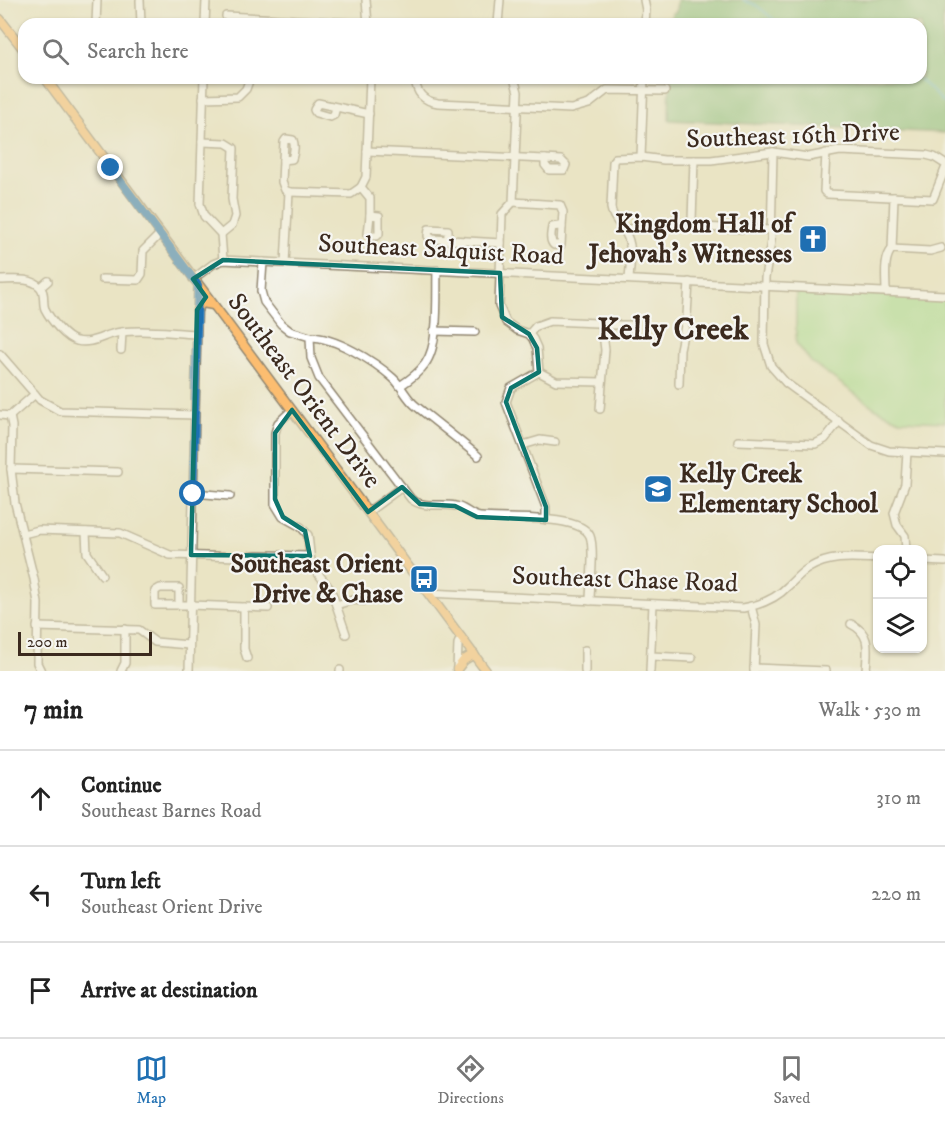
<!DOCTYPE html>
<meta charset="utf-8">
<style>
:root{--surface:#fff;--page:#f6f6f6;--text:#222;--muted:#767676;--line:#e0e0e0;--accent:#1f6fb2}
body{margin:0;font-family:"IM FELL DW Pica",serif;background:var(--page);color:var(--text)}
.controls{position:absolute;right:18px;bottom:18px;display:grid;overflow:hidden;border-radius:12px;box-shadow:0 2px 4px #0004}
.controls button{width:54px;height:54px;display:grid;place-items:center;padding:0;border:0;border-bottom:2px solid var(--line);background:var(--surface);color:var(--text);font:30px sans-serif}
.scale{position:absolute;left:18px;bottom:15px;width:134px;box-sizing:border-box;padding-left:6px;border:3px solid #3b2a1e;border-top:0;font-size:16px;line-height:21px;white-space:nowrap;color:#3b2a1e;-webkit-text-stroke:4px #f6f6f2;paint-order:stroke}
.stop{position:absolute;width:18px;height:18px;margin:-14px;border:4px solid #1f6fb2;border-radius:50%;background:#fff}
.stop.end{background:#1f6fb2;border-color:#fff;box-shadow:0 2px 6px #0008}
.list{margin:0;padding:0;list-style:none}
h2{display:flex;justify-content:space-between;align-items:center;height:78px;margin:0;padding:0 24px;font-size:26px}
h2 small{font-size:20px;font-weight:400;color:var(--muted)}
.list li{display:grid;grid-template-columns:39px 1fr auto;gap:18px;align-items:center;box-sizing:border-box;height:96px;padding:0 24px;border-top:2px solid var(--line)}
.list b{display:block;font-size:22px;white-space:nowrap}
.list p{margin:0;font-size:20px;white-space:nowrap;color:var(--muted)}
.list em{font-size:20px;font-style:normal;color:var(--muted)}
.icon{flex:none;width:33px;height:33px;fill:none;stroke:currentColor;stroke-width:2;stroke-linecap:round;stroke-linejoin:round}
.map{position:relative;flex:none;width:945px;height:671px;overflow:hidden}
.search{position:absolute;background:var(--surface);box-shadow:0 2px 4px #0004;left:18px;right:18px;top:18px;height:66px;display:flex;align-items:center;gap:15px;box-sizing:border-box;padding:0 21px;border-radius:18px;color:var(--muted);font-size:22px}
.sheet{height:366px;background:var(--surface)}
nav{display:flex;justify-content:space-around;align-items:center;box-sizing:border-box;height:84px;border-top:2px solid var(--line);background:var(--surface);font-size:16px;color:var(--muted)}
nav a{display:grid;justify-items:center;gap:3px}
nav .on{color:var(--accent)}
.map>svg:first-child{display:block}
.green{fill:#a3dc8e;stroke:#6f8356;stroke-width:1.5}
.forest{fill:#82bc79;stroke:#5e734c;stroke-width:1.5}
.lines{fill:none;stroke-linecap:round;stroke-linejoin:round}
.stream{stroke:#5db3da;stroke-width:1.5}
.minor-casing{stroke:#928771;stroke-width:10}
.major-casing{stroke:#928771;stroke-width:11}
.minor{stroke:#fff;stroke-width:7}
.major{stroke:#fcbd6f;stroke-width:8}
.route{stroke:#1f6fb2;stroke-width:8}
.marked{fill:none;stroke:#0f766e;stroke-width:4.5;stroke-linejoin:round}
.labels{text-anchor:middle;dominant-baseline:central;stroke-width:4.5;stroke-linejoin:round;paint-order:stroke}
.street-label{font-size:26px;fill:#3b2a1e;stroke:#f6f6f2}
.poi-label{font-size:26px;font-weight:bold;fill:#3b2a1e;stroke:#f6f6f2;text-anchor:end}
.district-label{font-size:32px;font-weight:bold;fill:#3b2a1e;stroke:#f6f6f2}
</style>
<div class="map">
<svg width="945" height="671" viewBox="0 0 945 671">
<rect width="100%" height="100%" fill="#f6f6f2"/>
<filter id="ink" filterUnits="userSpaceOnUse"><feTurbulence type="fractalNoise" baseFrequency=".0167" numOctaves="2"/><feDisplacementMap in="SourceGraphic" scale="12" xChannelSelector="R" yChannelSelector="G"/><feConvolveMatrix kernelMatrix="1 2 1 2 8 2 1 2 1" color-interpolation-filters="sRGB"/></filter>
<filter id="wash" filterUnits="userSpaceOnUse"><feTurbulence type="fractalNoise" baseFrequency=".008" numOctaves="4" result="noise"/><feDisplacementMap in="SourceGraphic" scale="24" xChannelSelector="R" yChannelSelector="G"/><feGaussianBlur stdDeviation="1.35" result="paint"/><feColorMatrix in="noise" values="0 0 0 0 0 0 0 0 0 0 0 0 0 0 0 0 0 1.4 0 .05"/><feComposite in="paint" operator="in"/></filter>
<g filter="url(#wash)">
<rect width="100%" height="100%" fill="#eae4c4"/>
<path class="green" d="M796 291 945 298V422L900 420 875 408 811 362 796 343Z"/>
<path class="forest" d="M677 0H944L942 59 945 60V133L669 120 670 78H921V24H671L672 13 676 12Z"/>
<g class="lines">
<g class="stream">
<path d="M743 0 756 5 777 22 783 24"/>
<path d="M918 78 945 104"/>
</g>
</g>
</g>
<g filter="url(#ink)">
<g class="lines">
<g class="minor-casing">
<g id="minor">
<path d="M140 0 141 24"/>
<path d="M366 0 368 24"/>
<path d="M644 0 646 10 645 24"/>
<path d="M226 16 368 24"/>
<path d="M96 24 97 0"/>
<path d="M205 24 206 0"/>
<path d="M498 24 500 0"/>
<path d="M204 78 200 204 204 216 221 234 223 260"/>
<path d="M415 78C416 93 423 101 438 103L571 109 589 104 607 90 665 91"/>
<path d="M514 78 518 92 513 202 502 214 499 306 506 322 517 330 529 334 533 339 537 348 539 372"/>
<path d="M203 98 238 97 246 89 250 78"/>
<path d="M336 107 334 115 330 117 316 113 314 110 318 103 369 114"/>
<path d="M286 139 293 140C295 145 294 153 292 159L283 160 284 142Z"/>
<path d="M202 142 226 143 234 148 232 199 235 216 232 225 221 234"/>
<path d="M367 151 545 159"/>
<path d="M773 152 771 241 765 278 764 344 771 366 786 383 871 445 889 451 945 454"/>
<path d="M826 153 824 191 827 194 933 199 945 169"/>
<path d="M641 157 644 78"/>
<path d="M545 159 561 160 566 165 564 170H549L545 165Z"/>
<path d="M283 160 282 182 285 190 289 192"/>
<path d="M694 160 692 220 693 225 700 227 771 230"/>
<path d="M361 187 370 198V215"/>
<path d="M289 192 351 194 361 187 366 177 370 78"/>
<path d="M513 202 560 205 563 212 562 227"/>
<path d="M370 215 379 216V234L377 236H370L368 234Z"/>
<path d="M559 226 562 227 561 245H554C549 241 551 233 552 227Z"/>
<path d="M625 231 640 225 654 224"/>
<path d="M448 240V230L429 229 428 236 433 239 501 243"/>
<path d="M892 249 930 251 941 248"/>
<path d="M263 262 261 291 264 302 281 324 290 331 310 337 311 358 319 378 411 499C423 509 441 503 455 506 465 507 470 516 480 517 503 520 580 513 590 536 595 549 590 585 590 601"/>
<path d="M285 263 289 192"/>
<path d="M102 279 138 280 142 274 143 251 160 234"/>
<path d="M193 279 213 264 223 260 945 295"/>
<path d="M629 279C630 264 634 246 625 232 620 223 613 220 611 208L613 162 615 158 641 157 664 160H711L773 152 808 157 840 151 926 155 934 157 945 164"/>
<path d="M0 280C12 280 31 277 40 287 46 293 42 302 45 309 50 319 66 339 77 341 93 345 106 333 122 332 146 329 172 333 196 334"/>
<path d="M41 287 48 281"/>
<path d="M886 292C886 278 883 259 892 249L894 197"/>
<path d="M434 331 475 332"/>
<path d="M529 334 536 326 550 321 597 323 602 325H631"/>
<path d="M310 337C335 337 374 361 393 378 402 386 406 398 416 406 437 423 458 439 478 456"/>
<path d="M121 350 122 332"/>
<path d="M0 354 40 400 60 411 195 415"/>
<path d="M539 372 511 388 506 402 546 507V520"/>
<path d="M539 372 556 381 602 382"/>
<path d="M679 384 680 349 687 316 689 282"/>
<path d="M400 386C409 380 419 373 425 364 440 344 436 295 437 270"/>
<path d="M600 409 605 350 602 325"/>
<path d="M292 410 278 423 275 433V504L283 517 301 527 308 535 311 562 316 571 331 590 346 634"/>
<path d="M0 415 10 416 35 394"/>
<path d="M10 416 12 426 11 469 15 503 34 579 38 603 37 663 41 671"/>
<path d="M738 441 815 444 825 439 839 421"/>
<path d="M523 445 540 440 555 442"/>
<path d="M11 469 118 472"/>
<path d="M193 493 230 496"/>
<path d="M368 512 402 487"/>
<path d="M86 532 87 553 102 575"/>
<path d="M23 534 39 530 120 533 170 555 240 557 257 555 310 556"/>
<path d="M906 550 905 536 897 525 894 513 905 484 907 452"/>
<path d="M922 561 945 562"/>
<path d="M428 593 743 608C760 605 776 599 788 586 795 580 801 572 809 568 831 555 854 558 878 559"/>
<path d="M179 605V588H160L155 591V605H190L268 608"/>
<path d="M336 605 353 600 364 601"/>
<path d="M751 606 756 625 754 671"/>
<path d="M244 607V649L247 658"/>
<path d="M851 624C872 634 867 651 866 671"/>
<path d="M37 627 139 630 155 642 189 645"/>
<path d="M651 656 692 658"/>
<path d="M754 668 826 671"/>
<path d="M457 669 458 644 461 637"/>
<path d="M121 671 125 663V629"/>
<path d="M189 671 198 285"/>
<path d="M340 671V670"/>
<path d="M585 671V650"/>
<path d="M650 671 653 604"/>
</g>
</g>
<g class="major-casing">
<g id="major">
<path d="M0 19 24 50"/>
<path d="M45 78 486 671"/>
<path d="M197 310 202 303 213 305"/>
<path d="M457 669 464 660 474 654"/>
</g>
</g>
<use href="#minor" class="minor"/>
<use href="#major" class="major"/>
</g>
</g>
<g class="lines" filter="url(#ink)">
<path class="route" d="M111 168 198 285 193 494"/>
</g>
<path d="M0 0H945V671H0ZM223 260 500 273 502 317 529 334 537 348 539 372 511 388 506 402 546 507V520L477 517 455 506 420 504 402 487 368 512 292 410 275 433V499L283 517 305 531 310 556 191 555 197 310 206 297 193 279Z" fill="#eae4c4" fill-opacity=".55" fill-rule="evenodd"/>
<path class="marked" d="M223 260 500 273 502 317 529 334 537 348 539 372 511 388 506 402 546 507V520L477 517 455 506 420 504 402 487 368 512 292 410 275 433V499L283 517 305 531 310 556 191 555 197 310 206 297 193 279Z"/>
<defs>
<g id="church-square" transform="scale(1.5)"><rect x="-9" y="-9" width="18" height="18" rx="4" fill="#1f6fb2" stroke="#f6f6f2"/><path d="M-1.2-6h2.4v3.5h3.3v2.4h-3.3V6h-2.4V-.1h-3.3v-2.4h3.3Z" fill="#fff"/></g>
<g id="school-square" transform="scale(1.5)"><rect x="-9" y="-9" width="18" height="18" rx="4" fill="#1f6fb2" stroke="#f6f6f2"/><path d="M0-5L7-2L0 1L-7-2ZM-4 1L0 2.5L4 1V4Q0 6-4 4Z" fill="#fff"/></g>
<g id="bus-square" transform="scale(1.5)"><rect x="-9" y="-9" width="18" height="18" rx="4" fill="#1f6fb2" stroke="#f6f6f2"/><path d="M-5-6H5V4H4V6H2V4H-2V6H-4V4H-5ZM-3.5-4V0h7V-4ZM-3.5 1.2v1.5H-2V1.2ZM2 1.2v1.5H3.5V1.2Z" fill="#fff"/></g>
</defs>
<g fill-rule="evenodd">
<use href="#church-square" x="813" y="239"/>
<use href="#school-square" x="658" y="489"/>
<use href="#bus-square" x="424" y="579"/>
</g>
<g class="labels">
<g class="street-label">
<text transform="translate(793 136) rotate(-2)">Southeast 16th Drive</text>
<text transform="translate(441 250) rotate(3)">Southeast Salquist Road</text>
<text transform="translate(304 391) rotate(53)">Southeast Orient Drive</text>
<text transform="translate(625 580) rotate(2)">Southeast Chase Road</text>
</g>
<g class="poi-label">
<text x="792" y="224">Kingdom Hall of<tspan x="792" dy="30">Jehovah's Witnesses</tspan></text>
<text x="679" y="474" text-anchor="start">Kelly Creek<tspan x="679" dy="30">Elementary School</tspan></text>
<text x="403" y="564">Southeast Orient<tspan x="403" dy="30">Drive &amp; Chase</tspan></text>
</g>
<g class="district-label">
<text x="673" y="330">Kelly Creek</text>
</g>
</g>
</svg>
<div class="controls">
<button><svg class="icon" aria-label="locate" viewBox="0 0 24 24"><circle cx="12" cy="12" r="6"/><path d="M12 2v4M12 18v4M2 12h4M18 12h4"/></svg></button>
<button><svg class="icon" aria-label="layers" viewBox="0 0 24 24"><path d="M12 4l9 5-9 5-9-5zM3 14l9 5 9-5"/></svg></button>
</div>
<div class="scale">200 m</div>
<div class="stop" style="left:193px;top:494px"></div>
<div class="stop end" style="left:111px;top:168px"></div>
<div class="search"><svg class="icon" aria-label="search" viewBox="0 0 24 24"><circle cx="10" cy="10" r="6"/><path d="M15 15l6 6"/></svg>Search here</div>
</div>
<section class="sheet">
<h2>7 min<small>Walk · 530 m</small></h2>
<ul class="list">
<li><svg class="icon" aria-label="ahead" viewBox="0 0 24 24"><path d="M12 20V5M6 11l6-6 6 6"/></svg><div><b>Continue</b><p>Southeast Barnes Road</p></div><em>310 m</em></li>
<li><svg class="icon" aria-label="left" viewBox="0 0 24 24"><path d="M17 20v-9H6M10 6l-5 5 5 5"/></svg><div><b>Turn left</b><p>Southeast Orient Drive</p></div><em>220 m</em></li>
<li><svg class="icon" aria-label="arrive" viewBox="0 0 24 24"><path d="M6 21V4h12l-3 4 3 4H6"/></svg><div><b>Arrive at destination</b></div></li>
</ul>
</section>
<nav>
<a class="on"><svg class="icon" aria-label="map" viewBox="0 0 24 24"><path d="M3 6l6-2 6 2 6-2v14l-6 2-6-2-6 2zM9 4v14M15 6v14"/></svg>Map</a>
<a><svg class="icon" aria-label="directions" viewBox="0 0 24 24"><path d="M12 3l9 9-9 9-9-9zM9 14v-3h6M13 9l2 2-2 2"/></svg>Directions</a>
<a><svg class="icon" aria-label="saved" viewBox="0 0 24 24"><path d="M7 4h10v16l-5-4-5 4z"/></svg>Saved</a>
</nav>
